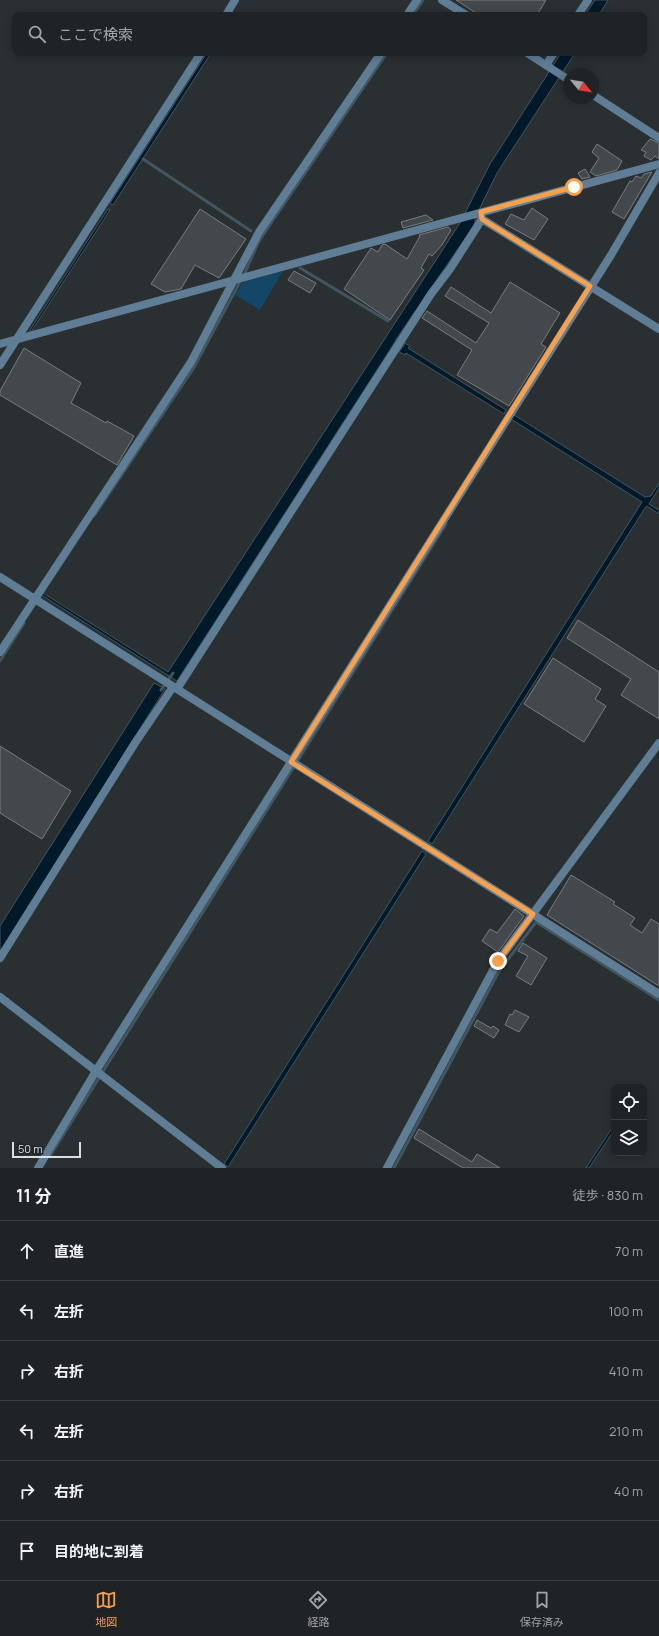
<!DOCTYPE html>
<html lang="ja">
<meta charset="utf-8">
<style>
:root{--surface:#202326;--page:#282b2e;--text:#f1f3f6;--muted:#a2a4a7;--line:#3d4043;--accent:#f8a04b}
body{margin:0;font-family:Manrope,"Noto Sans JP",sans-serif;background:var(--page);color:var(--text)}
.controls{position:absolute;right:12px;bottom:12px;display:grid;overflow:hidden;border-radius:8px;box-shadow:0 2px 10px #0003}
.controls button{width:36px;height:36px;display:grid;place-items:center;padding:0;border:0;border-bottom:1px solid var(--line);background:var(--surface);color:var(--text);font:20px sans-serif}
.compass{position:absolute;left:563px;top:68px;width:36px;height:36px;border-radius:50%;background:var(--surface);box-shadow:0 2px 10px #0003;rotate:120deg}
.scale{position:absolute;left:12px;bottom:10px;width:69px;box-sizing:border-box;padding-left:4px;border:2px solid #dde0e2;border-top:0;font-size:11px;line-height:14px;white-space:nowrap;color:#dde0e2;-webkit-text-stroke:3px #202528;paint-order:stroke}
.stop{position:absolute;width:12px;height:12px;margin:-9px;border:3px solid #f8a04b;border-radius:50%;background:#fff}
.stop.end{background:#f8a04b;border-color:#fff;box-shadow:0 1px 4px #0008}
.list{margin:0;padding:0;list-style:none}
h2{display:flex;justify-content:space-between;align-items:center;height:52px;margin:0;padding:0 16px;font-size:17px}
h2 small{font-size:13px;font-weight:400;color:var(--muted)}
.list li{display:grid;grid-template-columns:26px 1fr auto;gap:12px;align-items:center;box-sizing:border-box;height:60px;padding:0 16px;border-top:1px solid var(--line)}
.list b{display:block;font-size:15px;white-space:nowrap}
.list em{font-size:13px;font-style:normal;color:var(--muted)}
.icon{flex:none;width:22px;height:22px;fill:none;stroke:currentColor;stroke-width:2;stroke-linecap:round;stroke-linejoin:round}
.map{position:relative;flex:none;width:659px;height:1168px;overflow:hidden}
.search{position:absolute;background:var(--surface);box-shadow:0 2px 10px #0003;left:12px;right:12px;top:12px;height:44px;display:flex;align-items:center;gap:10px;box-sizing:border-box;padding:0 14px;border-radius:8px;color:var(--muted);font-size:15px}
.sheet{height:412px;background:var(--surface)}
nav{display:flex;justify-content:space-around;align-items:center;box-sizing:border-box;height:56px;border-top:1px solid var(--line);background:var(--surface);font-size:11px;color:var(--muted)}
nav a{display:grid;justify-items:center;gap:2px}
nav .on{color:var(--accent)}
.map>svg:first-child{display:block}
.green{fill:#144667}
.water{fill:#011929;stroke:#435560}
.lines{fill:none;stroke-linecap:round;stroke-linejoin:round}
.stream{stroke:#435560;stroke-width:3}
.building{fill:#43484c;stroke:#787d81}
.minor{stroke:#5f7e96;stroke-width:8}
.route{stroke:#f8a04b;stroke-width:5}
</style>
<div class="map">
<svg width="659" height="1168" viewBox="0 0 659 1168">
<rect width="100%" height="100%" fill="#2a2f32"/>
<path class="green" d="M283 271 260 310 235 295 243 282Z"/>
<g class="water">
<path d="M595 0H608L599 15H585Z"/>
<path d="M207 53H211L113 205 110 203Z"/>
<path d="M561 53H575L497 173 475 218V224L395 341 403 347 405 343 410 346 408 348 506 410 504 414 406 353 405 355 399 352 402 348 394 343 395 342 177 681 40 594 43 593 168 672 460 223 490 164Z"/>
<path d="M108 209 110 210 31 332 30 330Z"/>
<path d="M514 415 645 497 651 496 659 483V488L649 504 659 510V514L647 506 645 508 432 844 428 841 642 502 511 419Z"/>
<path d="M154 683 165 689 0 952V926Z"/>
<path d="M422 851 426 854 228 1167 224 1164Z"/>
<path d="M614 1125V1130L589 1168H586Z"/>
</g>
<g class="lines">
<g class="stream">
<path d="M413 15 423 0"/>
<path d="M143 159 251 231"/>
<path d="M300 268 388 321"/>
<path d="M244 275 258 243 267 229 387 53"/>
<path d="M94 516 193 369 241 280"/>
<path d="M0 661 24 623"/>
<path d="M161 690 173 673"/>
<path d="M50 1156 446 524"/>
<path d="M394 1168 498 973 536 922 659 1000"/>
</g>
</g>
<g class="building">
<path d="M456 0H546L537 15H479Z"/>
<path d="M650 139 659 143V159L655 156 651 160 644 156 646 152 641 150Z"/>
<path d="M597 144 622 161 617 170 596 176 590 172 599 158 592 152Z"/>
<path d="M585 169 590 177 582 179 578 173Z"/>
<path d="M652 172 624 219 612 212 630 181 632 182 636 176 641 178 644 174Z"/>
<path d="M532 208 548 219 534 240 505 224 511 214 524 220Z"/>
<path d="M200 209 246 239 219 278 195 265 181 289 165 292 151 284Z"/>
<path d="M426 215 433 220 403 228 401 222Z"/>
<path d="M448 227 451 230 442 245 432 256 429 254 421 268 424 270 390 320 344 289 371 248 378 252 382 245 385 244 407 259 420 236 419 235Z"/>
<path d="M294 271 316 283 310 293 288 280Z"/>
<path d="M510 282 560 313 541 344 546 347 509 406 457 375 472 350 422 318 427 311 476 343 489 323 445 296 451 287 491 313Z"/>
<path d="M24 348 81 383 71 403 106 423 107 421 134 436 117 465 0 395V391Z"/>
<path d="M578 620 659 672V719L621 695 631 679 567 638Z"/>
<path d="M553 658 601 689 595 699 606 706 584 742 524 704Z"/>
<path d="M0 746 71 791 42 839 0 813Z"/>
<path d="M571 875 615 902 613 904 635 918 630 925 642 933 651 919 659 924V986L547 915Z"/>
<path d="M515 909 524 916 498 952 482 941 490 929 497 933Z"/>
<path d="M523 943 547 958 531 985 516 976 528 956 518 951Z"/>
<path d="M515 1010 529 1017 519 1032 505 1025 510 1014 512 1015Z"/>
<path d="M477 1020 491 1028 493 1026 499 1030 494 1038 474 1026Z"/>
<path d="M419 1129 472 1162 477 1154 500 1168H463L414 1138Z"/>
</g>
<g class="lines">
<g class="minor">
<path d="M442 0 466 15"/>
<path d="M226 15 235 0"/>
<path d="M407 15 417 0"/>
<path d="M578 15 588 0"/>
<path d="M527 53 569 80"/>
<path d="M546 65 554 53"/>
<path d="M593 95 659 138"/>
<path d="M481 215 482 219 659 329"/>
<path d="M0 344 659 164"/>
<path d="M0 365 201 53"/>
<path d="M0 577 659 994"/>
<path d="M0 652 191 362 259 232 381 53"/>
<path d="M177 689 431 294 450 269 482 219"/>
<path d="M0 958 135 743 173 687"/>
<path d="M0 997 222 1168"/>
<path d="M38 1168 96 1071 611 255 659 173"/>
<path d="M387 1168 498 961 659 743"/>
</g>
</g>
<g class="lines">
<path class="route" d="M498 961 533 914 291 762 590 286 482 219 481 212 574 187"/>
</g>
</svg>
<div class="controls">
<button><svg class="icon" aria-label="locate" viewBox="0 0 24 24"><circle cx="12" cy="12" r="6"/><path d="M12 2v4M12 18v4M2 12h4M18 12h4"/></svg></button>
<button><svg class="icon" aria-label="layers" viewBox="0 0 24 24"><path d="M12 4l9 5-9 5-9-5zM3 14l9 5 9-5"/></svg></button>
</div>
<svg class="compass" viewBox="-18 -18 36 36"><path d="M0-13l5 13h-10z" fill="#e53935"/><path d="M0 13l5-13h-10z" fill="#a2a4a7"/></svg>
<div class="scale">50 m</div>
<div class="stop" style="left:574px;top:187px"></div>
<div class="stop end" style="left:498px;top:961px"></div>
<div class="search"><svg class="icon" aria-label="search" viewBox="0 0 24 24"><circle cx="10" cy="10" r="6"/><path d="M15 15l6 6"/></svg>ここで検索</div>
</div>
<section class="sheet">
<h2>11 分<small>徒歩 · 830 m</small></h2>
<ul class="list">
<li><svg class="icon" aria-label="ahead" viewBox="0 0 24 24"><path d="M12 20V5M6 11l6-6 6 6"/></svg><div><b>直進</b></div><em>70 m</em></li>
<li><svg class="icon" aria-label="left" viewBox="0 0 24 24"><path d="M17 20v-9H6M10 6l-5 5 5 5"/></svg><div><b>左折</b></div><em>100 m</em></li>
<li><svg class="icon" aria-label="right" viewBox="0 0 24 24"><path d="M7 20v-9h11M14 6l5 5-5 5"/></svg><div><b>右折</b></div><em>410 m</em></li>
<li><svg class="icon" aria-label="left" viewBox="0 0 24 24"><path d="M17 20v-9H6M10 6l-5 5 5 5"/></svg><div><b>左折</b></div><em>210 m</em></li>
<li><svg class="icon" aria-label="right" viewBox="0 0 24 24"><path d="M7 20v-9h11M14 6l5 5-5 5"/></svg><div><b>右折</b></div><em>40 m</em></li>
<li><svg class="icon" aria-label="arrive" viewBox="0 0 24 24"><path d="M6 21V4h12l-3 4 3 4H6"/></svg><div><b>目的地に到着</b></div></li>
</ul>
</section>
<nav>
<a class="on"><svg class="icon" aria-label="map" viewBox="0 0 24 24"><path d="M3 6l6-2 6 2 6-2v14l-6 2-6-2-6 2zM9 4v14M15 6v14"/></svg>地図</a>
<a><svg class="icon" aria-label="directions" viewBox="0 0 24 24"><path d="M12 3l9 9-9 9-9-9zM9 14v-3h6M13 9l2 2-2 2"/></svg>経路</a>
<a><svg class="icon" aria-label="saved" viewBox="0 0 24 24"><path d="M7 4h10v16l-5-4-5 4z"/></svg>保存済み</a>
</nav>
